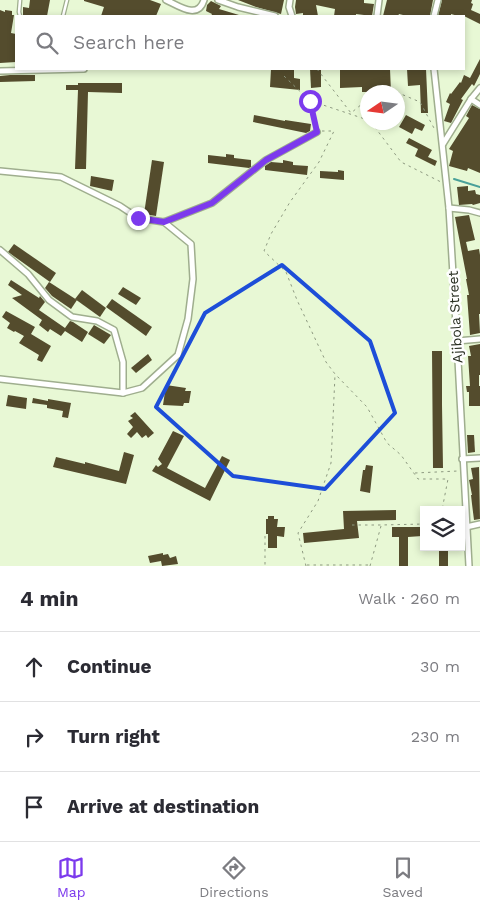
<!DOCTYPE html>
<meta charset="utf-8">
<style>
:root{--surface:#fff;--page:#f2f2f3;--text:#2b2b33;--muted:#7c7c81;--line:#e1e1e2;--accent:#7c3aed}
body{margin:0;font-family:"Work Sans",sans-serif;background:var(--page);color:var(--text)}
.controls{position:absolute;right:15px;bottom:15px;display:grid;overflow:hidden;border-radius:0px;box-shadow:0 2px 8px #0003}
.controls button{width:45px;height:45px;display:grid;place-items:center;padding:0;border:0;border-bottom:1px solid var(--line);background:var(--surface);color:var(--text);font:25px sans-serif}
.compass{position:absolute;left:360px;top:85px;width:45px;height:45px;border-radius:50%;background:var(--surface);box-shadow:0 2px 8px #0003;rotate:257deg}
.stop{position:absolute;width:15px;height:15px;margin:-11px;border:4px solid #7c3aed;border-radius:50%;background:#fff}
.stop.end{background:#7c3aed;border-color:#fff;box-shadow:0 1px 5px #0008}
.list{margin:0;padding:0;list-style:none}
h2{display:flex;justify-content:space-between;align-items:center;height:65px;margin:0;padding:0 20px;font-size:21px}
h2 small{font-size:16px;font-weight:400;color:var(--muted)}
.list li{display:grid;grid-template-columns:32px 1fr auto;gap:15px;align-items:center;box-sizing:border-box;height:70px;padding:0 20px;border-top:1px solid var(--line)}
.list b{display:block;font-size:19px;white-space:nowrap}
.list em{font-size:16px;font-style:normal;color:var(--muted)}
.icon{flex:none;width:28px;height:28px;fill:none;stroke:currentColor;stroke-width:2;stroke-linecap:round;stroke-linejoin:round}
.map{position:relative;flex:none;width:480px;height:566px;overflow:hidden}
.search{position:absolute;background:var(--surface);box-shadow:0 2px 8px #0003;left:15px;right:15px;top:15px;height:55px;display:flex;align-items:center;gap:12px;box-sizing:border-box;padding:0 18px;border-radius:0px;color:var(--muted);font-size:19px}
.sheet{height:275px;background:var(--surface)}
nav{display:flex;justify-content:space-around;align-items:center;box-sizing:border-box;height:70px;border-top:1px solid var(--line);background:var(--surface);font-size:14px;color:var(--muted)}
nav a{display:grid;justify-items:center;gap:2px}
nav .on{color:var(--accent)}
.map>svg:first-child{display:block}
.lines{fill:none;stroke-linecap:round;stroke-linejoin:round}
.stream{stroke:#49a099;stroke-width:2}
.building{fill:#544c2d}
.lane-casing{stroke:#9fae8e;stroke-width:5}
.street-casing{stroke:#9fae8e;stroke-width:8}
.path{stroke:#8d9980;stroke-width:1;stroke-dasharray:2.5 4;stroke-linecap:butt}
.lane{stroke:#fff;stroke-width:2.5}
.street{stroke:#fff;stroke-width:5}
.route{stroke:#7c3aed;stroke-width:6}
.marked{fill:none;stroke:#1d4ed8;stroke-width:4;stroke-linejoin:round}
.labels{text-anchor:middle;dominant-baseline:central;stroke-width:5;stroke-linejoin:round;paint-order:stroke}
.street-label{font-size:14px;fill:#282e21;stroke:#fefefe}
</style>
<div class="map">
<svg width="480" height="566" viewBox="0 0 480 566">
<rect width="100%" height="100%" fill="#e8f8d5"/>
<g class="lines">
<path class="stream" d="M454 179 480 187"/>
</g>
<g class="building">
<path d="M30 0H50L47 16H23V7L29 8Z"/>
<path d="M84 0H150L161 4 156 16H101L104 7 84 1Z"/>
<path d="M238 0H284L281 14 256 7Z"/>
<path d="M296 0H364V3L374 4 372 16 356 14V16H334L335 9 316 5 318 16H303V13L296 14 295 7Z"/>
<path d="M387 0H433L430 16H407L399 14 398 16H383Z"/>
<path d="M442 0H472L471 3 473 4 471 10 480 14V24L464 16H458L451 14V16H438Z"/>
<path d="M211 1 221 6 219 9 239 15 238 16H211L212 14 206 11 207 5Z"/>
<path d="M0 10 5 12V10L12 11V15H14L11 33 16 34V62L0 63Z"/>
<path d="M480 59V74L474 86 472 84 461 99 463 100 451 123 444 121 450 104 446 102 450 93 451 94 460 82 461 83 464 75 470 78Z"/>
<path d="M271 69H294V78L300 79V90L270 87Z"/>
<path d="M310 69H321V87L311 88Z"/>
<path d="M340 69H390L391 92H362V87L340 88Z"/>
<path d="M407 69H426L428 113H421L420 85 408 86Z"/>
<path d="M10 75H35V81L0 82V76Z"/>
<path d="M78 83H122V93L88 92 86 169H75L78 90H66V85H78Z"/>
<path d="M472 105 480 109V173L468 168 467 171 449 166 453 151 449 149 469 118 466 116Z"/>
<path d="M254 115 285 121V120L311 124 310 131 306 133 253 122Z"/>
<path d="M406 115 425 125 422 131 415 128 412 134 399 127Z"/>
<path d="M409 138 432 150 428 157 437 161 435 166 415 156 418 149 406 143Z"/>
<path d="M226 154 234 155V158L251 160V167L249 168 208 163V155L226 157Z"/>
<path d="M152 160 164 162 156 216 144 214Z"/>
<path d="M283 160 293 162V165L308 166 307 175 265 170V166L271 162 283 163Z"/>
<path d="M338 170 344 171V180L320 178V171L338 172Z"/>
<path d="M91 176 114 180 112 191 90 186Z"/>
<path d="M468 186V191L475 190 476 194 480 195V203L473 205 472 204 459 205 457 187Z"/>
<path d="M469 215 475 240 466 242 468 251 479 249 480 255V314H479L480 333 470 335 467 295H469L466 279H467L455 217Z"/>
<path d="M14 244 56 273 50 282 8 252Z"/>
<path d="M11 280 39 298 40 296 45 302 39 310 65 328 70 321 73 322 88 332 82 342 65 331 61 336 50 329 48 332 39 325 42 320 12 298 22 295 8 285Z"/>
<path d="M49 282 77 300 71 309 52 296 45 288Z"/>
<path d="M123 287 141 298 136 305 118 294Z"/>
<path d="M82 290 106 308 100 317 75 299Z"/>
<path d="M112 299 152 327 146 336 106 307Z"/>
<path d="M6 311 35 327 31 334 51 346 42 362 37 360 39 355 19 343 24 336 15 331 14 332 7 328 10 323 2 317Z"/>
<path d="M94 325 111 335 104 344 88 334Z"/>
<path d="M480 344V375H479V386H480V406H469V392H467L466 386H470L468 356H471L469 346Z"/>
<path d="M432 351H442V405L443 468H433Z"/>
<path d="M148 354 152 360 136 373 131 368Z"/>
<path d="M166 385 186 388 185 391H191L189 403H184L183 406 163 405Z"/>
<path d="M8 395 27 398 26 409 6 406Z"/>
<path d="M33 398 48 401V399L71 403 68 418 62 417 63 411 47 408V405L32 403Z"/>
<path d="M135 412 154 433 148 438 146 435 142 438 137 432 131 438 127 434 133 427 128 421 133 418 130 416Z"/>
<path d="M173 431 184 436 167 468 205 488 222 456 230 460 210 501 152 471 156 465 158 467 162 464 158 459Z"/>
<path d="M467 435H474L475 452 468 453Z"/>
<path d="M124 452 134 455 126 484 53 467 56 457 85 464V462L119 471Z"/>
<path d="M366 465 373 466 370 493 360 491 363 470H365Z"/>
<path d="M479 467 480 519 474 520 472 504 471 495H472L469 480 473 479 471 468Z"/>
<path d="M396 510V520L357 521 359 538 304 543 303 533 344 529 343 511Z"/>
<path d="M268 516H274V519H278L277 527H285L284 537 277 536V548H268V534H266V519H268Z"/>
<path d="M392 527H421L422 536 408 537V566H399V537H392Z"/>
<rect x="439" y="547" width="9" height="19"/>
<path d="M163 553V555L168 554 170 558 176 556 178 564 162 566 161 561 150 563 148 556Z"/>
</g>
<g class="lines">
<g class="lane-casing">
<g id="lane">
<path d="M20 0 19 12 20 16"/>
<path d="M63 16 67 0"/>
</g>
</g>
<g class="street-casing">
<g id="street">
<path d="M166 0C179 6 198 20 204 0"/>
<path d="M218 0 238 7 275 16"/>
<path d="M290 0 289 7 292 16"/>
<path d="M377 16 379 0"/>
<path d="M434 16 438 0"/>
<path d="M434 69 449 208 457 341 469 566"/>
<path d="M0 71 84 69"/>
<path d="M471 99 480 105"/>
<path d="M443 144 471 99 480 88"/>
<path d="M0 171 61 177 120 206 138 218 164 222 212 203 266 160 317 132"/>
<path d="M449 208 469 210 480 213"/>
<path d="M0 250 28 274 49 300 72 317 97 321 114 330 123 362V393L0 379"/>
<path d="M457 341 480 339"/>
<path d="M123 393 142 388 178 355 188 319 193 279 191 244 164 222"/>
<path d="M462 459 480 458"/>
<path d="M466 527 480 524"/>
</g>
</g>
<g class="path">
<path d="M317 69 351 113 368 99"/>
<path d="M284 76 310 101"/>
<path d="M374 92 382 86 420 102 435 130"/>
<path d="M371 122 401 162 441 182"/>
<path d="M315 126 311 101 368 120"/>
<path d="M322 131H334L319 162 290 202 271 234 264 251 286 272 297 300 326 362 335 374 367 407 387 443 401 455 418 479H448L442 510"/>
<path d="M415 473 458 471"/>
<path d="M352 525H381L424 524"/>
<path d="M265 536V566"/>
<path d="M307 565H370"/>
<path d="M306 566 298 533 318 501 331 463 335 375"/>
<path d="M370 566 381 526"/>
</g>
<use href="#lane" class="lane"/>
<use href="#street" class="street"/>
</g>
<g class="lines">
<path class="route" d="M138 218 164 222 212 203 266 160 317 132 310 101"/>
</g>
<path class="marked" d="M282 265 370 341 395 413 325 489 233 476 156 407 205 313Z"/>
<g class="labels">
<g class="street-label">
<text transform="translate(455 317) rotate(-93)">Ajibola Street</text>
</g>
</g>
</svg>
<div class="controls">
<button><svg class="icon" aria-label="layers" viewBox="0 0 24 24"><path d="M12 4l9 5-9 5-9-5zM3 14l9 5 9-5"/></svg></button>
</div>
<svg class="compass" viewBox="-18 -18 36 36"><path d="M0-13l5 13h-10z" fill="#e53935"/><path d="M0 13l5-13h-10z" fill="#7c7c81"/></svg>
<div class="stop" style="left:310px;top:101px"></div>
<div class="stop end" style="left:138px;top:218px"></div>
<div class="search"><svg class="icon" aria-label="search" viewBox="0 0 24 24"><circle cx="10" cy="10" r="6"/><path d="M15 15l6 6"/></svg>Search here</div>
</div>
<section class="sheet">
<h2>4 min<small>Walk · 260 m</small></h2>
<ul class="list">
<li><svg class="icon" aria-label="ahead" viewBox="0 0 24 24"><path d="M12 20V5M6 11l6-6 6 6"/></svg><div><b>Continue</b></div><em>30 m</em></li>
<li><svg class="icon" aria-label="right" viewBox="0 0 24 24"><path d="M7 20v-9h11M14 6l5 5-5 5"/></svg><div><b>Turn right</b></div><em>230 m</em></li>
<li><svg class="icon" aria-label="arrive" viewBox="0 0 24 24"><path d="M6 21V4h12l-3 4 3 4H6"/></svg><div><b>Arrive at destination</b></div></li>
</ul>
</section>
<nav>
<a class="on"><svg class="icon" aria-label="map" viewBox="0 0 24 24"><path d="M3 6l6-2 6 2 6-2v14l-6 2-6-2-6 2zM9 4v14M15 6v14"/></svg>Map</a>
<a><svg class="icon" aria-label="directions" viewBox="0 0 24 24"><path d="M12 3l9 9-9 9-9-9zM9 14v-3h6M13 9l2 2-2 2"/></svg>Directions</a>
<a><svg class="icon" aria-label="saved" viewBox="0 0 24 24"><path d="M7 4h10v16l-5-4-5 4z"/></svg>Saved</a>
</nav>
